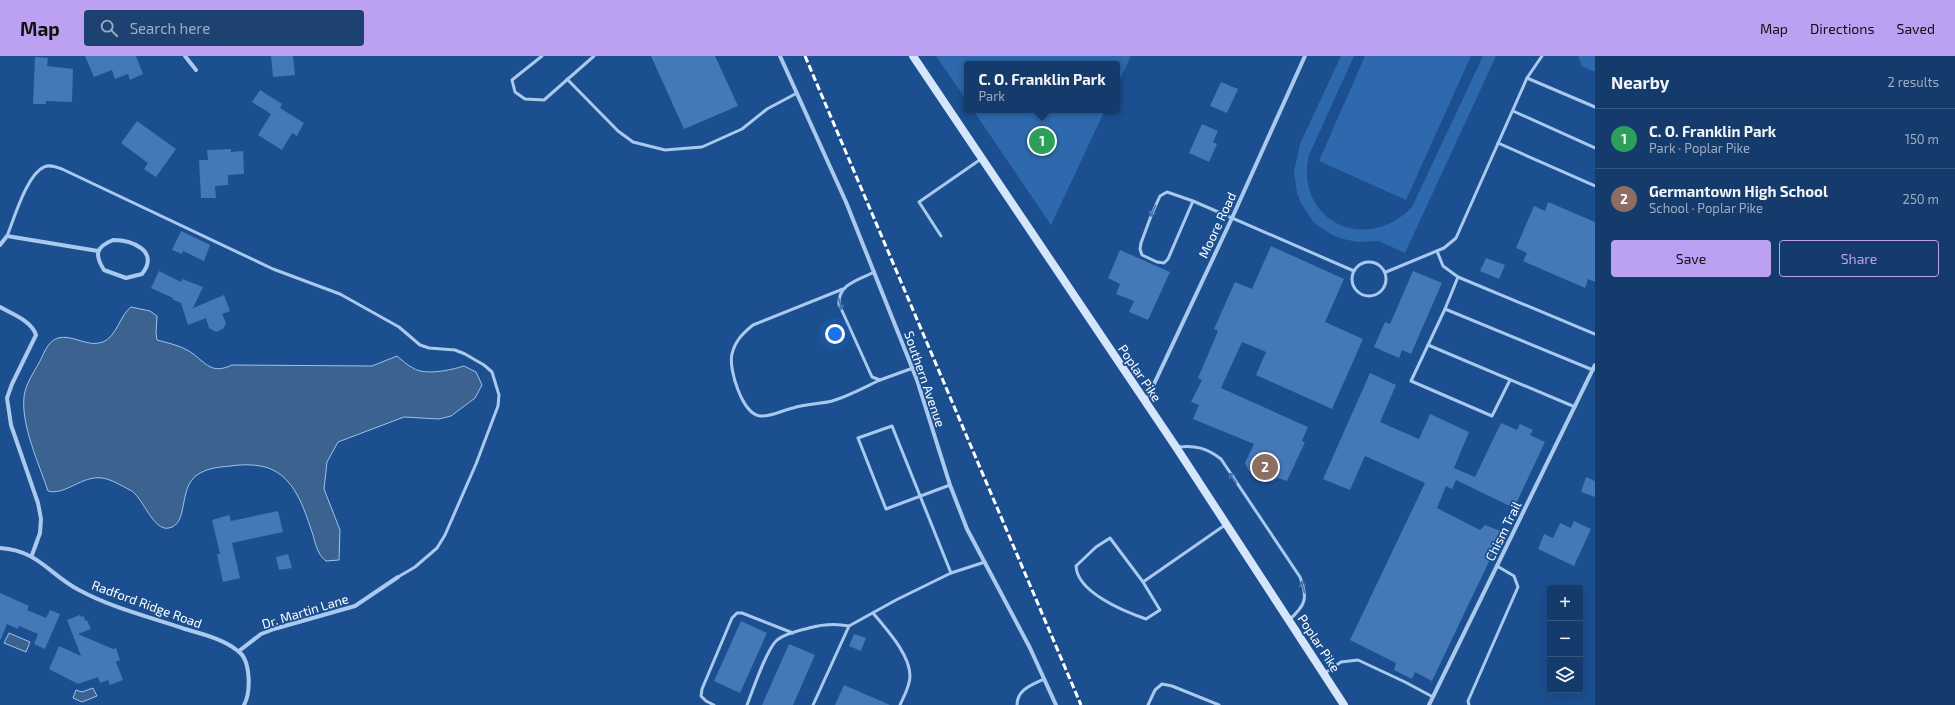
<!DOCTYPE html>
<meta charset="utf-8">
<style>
:root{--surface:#143b6b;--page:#1d4271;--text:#f1f3f6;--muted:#9dadc1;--line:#33557e;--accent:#bca0f2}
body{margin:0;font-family:"Exo 2",sans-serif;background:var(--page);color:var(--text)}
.controls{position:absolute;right:12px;bottom:12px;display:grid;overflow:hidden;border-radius:4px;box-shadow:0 4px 16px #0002}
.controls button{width:36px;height:36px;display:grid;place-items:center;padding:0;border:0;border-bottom:1px solid var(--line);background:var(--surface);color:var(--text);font:20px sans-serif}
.you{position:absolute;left:835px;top:278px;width:14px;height:14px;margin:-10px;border:3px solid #fff;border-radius:50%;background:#1a73e8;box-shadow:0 0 0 6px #1a73e833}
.badge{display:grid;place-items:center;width:26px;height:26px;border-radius:50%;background:var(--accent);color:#fff;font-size:13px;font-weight:700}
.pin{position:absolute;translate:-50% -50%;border:2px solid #fff;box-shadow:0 1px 4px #0006}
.popup{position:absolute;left:964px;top:5px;width:156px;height:52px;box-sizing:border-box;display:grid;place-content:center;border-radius:4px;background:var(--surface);filter:drop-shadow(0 1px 3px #0005);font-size:13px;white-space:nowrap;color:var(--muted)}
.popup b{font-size:15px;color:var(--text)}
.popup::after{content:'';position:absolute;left:50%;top:100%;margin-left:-8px;border:8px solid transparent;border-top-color:var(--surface)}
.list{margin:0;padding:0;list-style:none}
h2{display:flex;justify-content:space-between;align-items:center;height:52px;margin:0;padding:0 16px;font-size:17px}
h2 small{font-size:13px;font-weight:400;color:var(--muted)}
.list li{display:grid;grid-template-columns:26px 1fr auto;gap:12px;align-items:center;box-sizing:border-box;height:60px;padding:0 16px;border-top:1px solid var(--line)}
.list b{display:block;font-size:15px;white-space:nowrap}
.list p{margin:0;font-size:13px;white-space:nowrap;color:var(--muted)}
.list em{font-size:13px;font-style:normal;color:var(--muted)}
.actions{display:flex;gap:8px;padding:12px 16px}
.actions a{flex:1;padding:9px 0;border:1px solid var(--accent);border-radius:4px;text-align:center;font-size:14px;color:var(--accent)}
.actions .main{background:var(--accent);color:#111}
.icon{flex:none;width:22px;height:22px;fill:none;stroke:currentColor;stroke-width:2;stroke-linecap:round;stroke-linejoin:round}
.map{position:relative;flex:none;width:1595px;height:649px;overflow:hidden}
header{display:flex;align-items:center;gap:24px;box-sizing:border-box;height:56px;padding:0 20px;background:var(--accent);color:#111}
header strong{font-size:19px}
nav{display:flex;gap:22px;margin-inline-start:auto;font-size:14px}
.search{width:280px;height:36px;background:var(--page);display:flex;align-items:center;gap:10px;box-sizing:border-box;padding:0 14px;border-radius:4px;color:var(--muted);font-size:15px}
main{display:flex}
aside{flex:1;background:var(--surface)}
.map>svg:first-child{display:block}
.green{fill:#2e69ad}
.water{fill:#3c6290;stroke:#9cc4f0}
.building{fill:#4478b7}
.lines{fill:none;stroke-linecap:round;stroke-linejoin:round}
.service{stroke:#a9c9ee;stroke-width:3}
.minor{stroke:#a9c9ee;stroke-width:4}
.secondary{stroke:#d6e6fa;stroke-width:8}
.rail{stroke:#fff;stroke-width:3;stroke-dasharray:7 3;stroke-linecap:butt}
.oneway{stroke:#4674ac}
.labels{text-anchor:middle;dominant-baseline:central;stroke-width:3.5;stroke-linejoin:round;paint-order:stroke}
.street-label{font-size:13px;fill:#fff;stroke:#1b4f8f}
</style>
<header>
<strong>Map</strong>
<div class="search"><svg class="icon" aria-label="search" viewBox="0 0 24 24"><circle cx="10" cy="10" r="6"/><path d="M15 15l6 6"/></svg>Search here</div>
<nav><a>Map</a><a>Directions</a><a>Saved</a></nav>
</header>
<main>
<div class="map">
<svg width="1595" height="649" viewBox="0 0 1595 649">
<rect width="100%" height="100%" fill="#1b4f8f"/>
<g class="green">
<path d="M936 0H1131L1117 29V8H967V45Z"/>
<path d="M1341 0H1354L1309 99C1294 165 1367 199 1412 151L1483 0H1496L1405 197 1379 185 1358 186 1343 183 1332 179 1314 167 1301 147 1297 137 1294 116 1300 88Z"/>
<path d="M1365 0H1471L1406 144 1319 105Z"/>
<path d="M1578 0H1595V16L1582 10Z"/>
<path d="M973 54H1105L1051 169Z"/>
</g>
<g class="water">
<path d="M131 251 150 255 157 260 156 277 157 284C168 287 178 289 187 294 205 304 209 320 232 309L372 310 397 300C402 304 407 309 413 312 425 320 451 314 464 310L476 316 482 329 475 342 451 360 439 363 404 361 338 386 327 406 324 433 340 474 339 504 326 505C318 499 316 490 313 479 305 456 297 426 273 414 261 408 244 408 231 410 219 411 207 412 197 419 178 432 189 468 169 472 153 476 142 439 130 434 122 430 111 423 102 422 82 419 65 440 48 435 39 408 21 369 24 341 25 329 34 316 40 305 44 297 48 285 58 282 73 278 88 292 103 286 117 280 120 259 131 251Z"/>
<path d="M9 577 30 586 26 596 4 587Z"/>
<path d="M93 632 97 640 82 646 73 642 76 634 82 636Z"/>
</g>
<g class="building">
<path d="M85 0H136L143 18 130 24 128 18 115 23 112 14 94 21Z"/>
<path d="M271 0H293L295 19 273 21Z"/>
<path d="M651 0H715L738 50 684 73Z"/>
<path d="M35 1 48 2 47 10 73 13 72 46 46 45V48H33Z"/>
<path d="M1221 26 1238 33 1227 57 1210 50Z"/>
<path d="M260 34 282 48 280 52 304 67 297 80 292 77 282 94 258 79 271 58 252 46Z"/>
<path d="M137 65 176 93 156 121 144 113 148 107 121 87Z"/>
<path d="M1202 68 1218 75 1213 86 1217 88 1209 106 1189 97Z"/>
<path d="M231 93V96L243 95 244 118 228 119V129L215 130 216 142H201L199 104H208L207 94Z"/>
<path d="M1548 146 1595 166V226L1588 223 1585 232 1523 205 1527 197 1516 192 1534 150 1545 155Z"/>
<path d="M181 175 210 189 204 205 183 195 182 198 172 194Z"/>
<path d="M1271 190 1344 223 1325 266 1363 283 1332 353 1256 319 1266 296 1242 286 1221 332 1308 371 1302 385 1305 386 1287 425 1278 422 1273 425 1249 415 1245 407 1254 388 1193 363 1199 349 1191 346 1202 324 1198 322 1218 275 1214 273 1235 226 1252 233Z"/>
<path d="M1120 194 1170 216 1148 264 1129 256 1134 245 1116 238 1120 228 1108 222Z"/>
<path d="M1486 202 1505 209 1499 223 1480 215Z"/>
<path d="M159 215 181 226 182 223 203 231 193 252 224 239 230 255 222 258 226 267 223 273 216 276 209 272 206 262 188 269 181 247 172 243 173 242 151 232Z"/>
<path d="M1413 215 1442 227 1411 298 1402 294 1399 302 1374 291 1385 266 1390 268Z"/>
<path d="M1370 317 1396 329 1380 366 1419 383 1430 358 1469 376 1454 412 1475 421 1501 367 1517 374 1520 368 1533 374 1530 379 1545 386 1514 452 1456 424 1452 433 1446 430 1437 452 1480 474 1485 469 1503 476 1432 625 1415 616 1412 623 1394 614 1396 607 1350 584 1425 427 1365 400 1350 434 1323 423Z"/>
<path d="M1586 421 1595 425V441L1581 436Z"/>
<path d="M278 455 283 476 232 487 240 522 223 526 217 498H220L212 464 229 459 231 465Z"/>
<path d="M1574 465 1591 473 1574 510 1538 493 1544 478 1553 482 1560 467 1571 472Z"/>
<path d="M288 498 292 512 279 514 276 501Z"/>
<path d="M0 537 29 550 27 554 46 562 50 554 60 558 45 593 34 588 38 578 19 570 18 573 7 568 0 585Z"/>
<path d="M80 559 81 561 84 560 85 565 87 564 91 573 78 578 113 593 116 592 120 604 116 606 123 624 110 629 108 624 100 627 98 621 78 628 49 613 59 590 81 600 67 564Z"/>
<path d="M741 565 767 577 740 637 714 625Z"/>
<path d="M854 578 866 582 861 595 849 590Z"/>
<path d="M789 588 815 599 793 649H762Z"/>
<path d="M844 629 890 649H835Z"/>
</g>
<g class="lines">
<g class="service">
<path d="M542 0 512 24 515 36 525 43 544 44 594 0"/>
<path d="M1527 22 1595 51"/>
<path d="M567 23 618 75 633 86 665 94 702 91 742 73 767 53 797 37"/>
<path d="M1513 55 1595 92"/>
<path d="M1498 87 1595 130"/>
<path d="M1193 145 1168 203 1164 207 1157 206 1142 199 1140 193 1141 187 1151 160 1160 140 1167 136 1193 145 1354 215"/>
<path d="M7 180C14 163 27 118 44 111 50 108 56 111 62 113L273 213 340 238 399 271 420 289 429 292 455 294 465 298 484 309 492 316 499 339 498 350 476 408 445 479 437 492 415 511 398 521"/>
<path d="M941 180 919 146 981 103"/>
<path d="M1437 195 1443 210 1458 221 1445 253 1411 325 1492 360 1510 324"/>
<circle cx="1369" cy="223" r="17"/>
<path d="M874 216C859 224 838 228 839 248L872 321 880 324 913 312"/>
<path d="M1386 216 1444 192 1456 182 1527 22 1542 0"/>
<path d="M1458 221 1595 278"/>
<path d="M843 233 753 269C743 277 735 285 732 298 728 313 743 359 760 360 771 361 783 354 793 352 806 348 820 348 832 345 849 340 865 331 880 324"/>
<path d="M1445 253 1593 314"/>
<path d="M1428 289 1575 351"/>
<path d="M1178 391C1195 389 1207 392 1221 403L1300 521C1308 542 1306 549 1289 564"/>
<path d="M950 429 886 453 858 382 892 370 951 517 985 506"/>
<path d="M1143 526 1110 482 1096 491 1076 510C1077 536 1123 555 1146 563L1160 554 1143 526 1225 469"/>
<path d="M873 557C886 573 910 598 910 620 910 630 904 640 900 649"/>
<path d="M1325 617 1341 606 1358 604 1405 626 1433 641"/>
<path d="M714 649 706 645 701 640 702 633 732 562 737 557H742L793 577"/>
<path d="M747 649C753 634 766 594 777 584 786 577 798 575 809 572 823 568 834 567 849 570"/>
<path d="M813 649 849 570 896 544 951 517"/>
<path d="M1017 649C1017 633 1032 629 1044 623"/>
<path d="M1148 649 1155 634 1162 628 1172 630 1219 649"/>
<path d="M1469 649 1468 645 1518 531 1514 520 1497 510"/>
</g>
<g class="minor">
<path d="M185 0 196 14"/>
<path d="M780 0 846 146 917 324 950 429 967 473 1030 592 1056 649"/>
<path d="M113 184C132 184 160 195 142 218L126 222 104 214C94 198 96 191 113 184Z"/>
<path d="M0 189 7 180 98 195"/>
<path d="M0 251C12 258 32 265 36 279L12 328 7 342 11 369 38 447 41 463 40 477 32 499"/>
<path d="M1146 345 1232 162 1305 0"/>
<path d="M0 492C40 495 48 518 79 534 112 552 150 561 185 573 202 578 224 583 238 595 251 604 251 636 244 649"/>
<path d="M239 595 261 578 274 573 355 550 398 521"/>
<path d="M1429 649 1595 309"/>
</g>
<path class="secondary" d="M913 0 1176 391 1344 649"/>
<path class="rail" d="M805 0 1081 649"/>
</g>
<defs><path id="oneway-shaft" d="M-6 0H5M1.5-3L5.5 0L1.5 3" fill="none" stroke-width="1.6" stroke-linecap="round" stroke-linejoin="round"/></defs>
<g class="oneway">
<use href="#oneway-shaft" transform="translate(1153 155) rotate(114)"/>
<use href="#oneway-shaft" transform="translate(840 248) rotate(76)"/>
<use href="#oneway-shaft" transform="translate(1233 422) rotate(-124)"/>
<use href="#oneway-shaft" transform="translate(1303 531) rotate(-105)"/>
</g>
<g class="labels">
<g class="street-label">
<text transform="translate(1217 169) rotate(-65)">Moore Road</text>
<text transform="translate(1140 317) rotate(56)">Poplar Pike</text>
<text transform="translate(925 323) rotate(71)">Southern Avenue</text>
<text transform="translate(1503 475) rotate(-64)">Chism Trail</text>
<text transform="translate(147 548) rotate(20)">Radford Ridge Road</text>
<text transform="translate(305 555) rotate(-17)">Dr. Martin Lane</text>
<text transform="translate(1319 587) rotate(57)">Poplar Pike</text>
</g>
</g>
</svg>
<div class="controls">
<button>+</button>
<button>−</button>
<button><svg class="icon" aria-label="layers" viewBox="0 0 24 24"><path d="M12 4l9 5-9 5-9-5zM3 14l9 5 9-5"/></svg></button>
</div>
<div class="you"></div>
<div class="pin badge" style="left:1042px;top:85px;background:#2e9e5b">1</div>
<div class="popup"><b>C. O. Franklin Park</b>Park</div>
<div class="pin badge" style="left:1265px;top:411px;background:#8d6e63">2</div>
</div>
<aside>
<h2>Nearby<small>2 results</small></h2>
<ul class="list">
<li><span class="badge" style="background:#2e9e5b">1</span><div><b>C. O. Franklin Park</b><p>Park · Poplar Pike</p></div><em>150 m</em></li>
<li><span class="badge" style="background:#8d6e63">2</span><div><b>Germantown High School</b><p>School · Poplar Pike</p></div><em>250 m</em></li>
</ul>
<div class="actions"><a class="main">Save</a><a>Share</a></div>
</aside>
</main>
